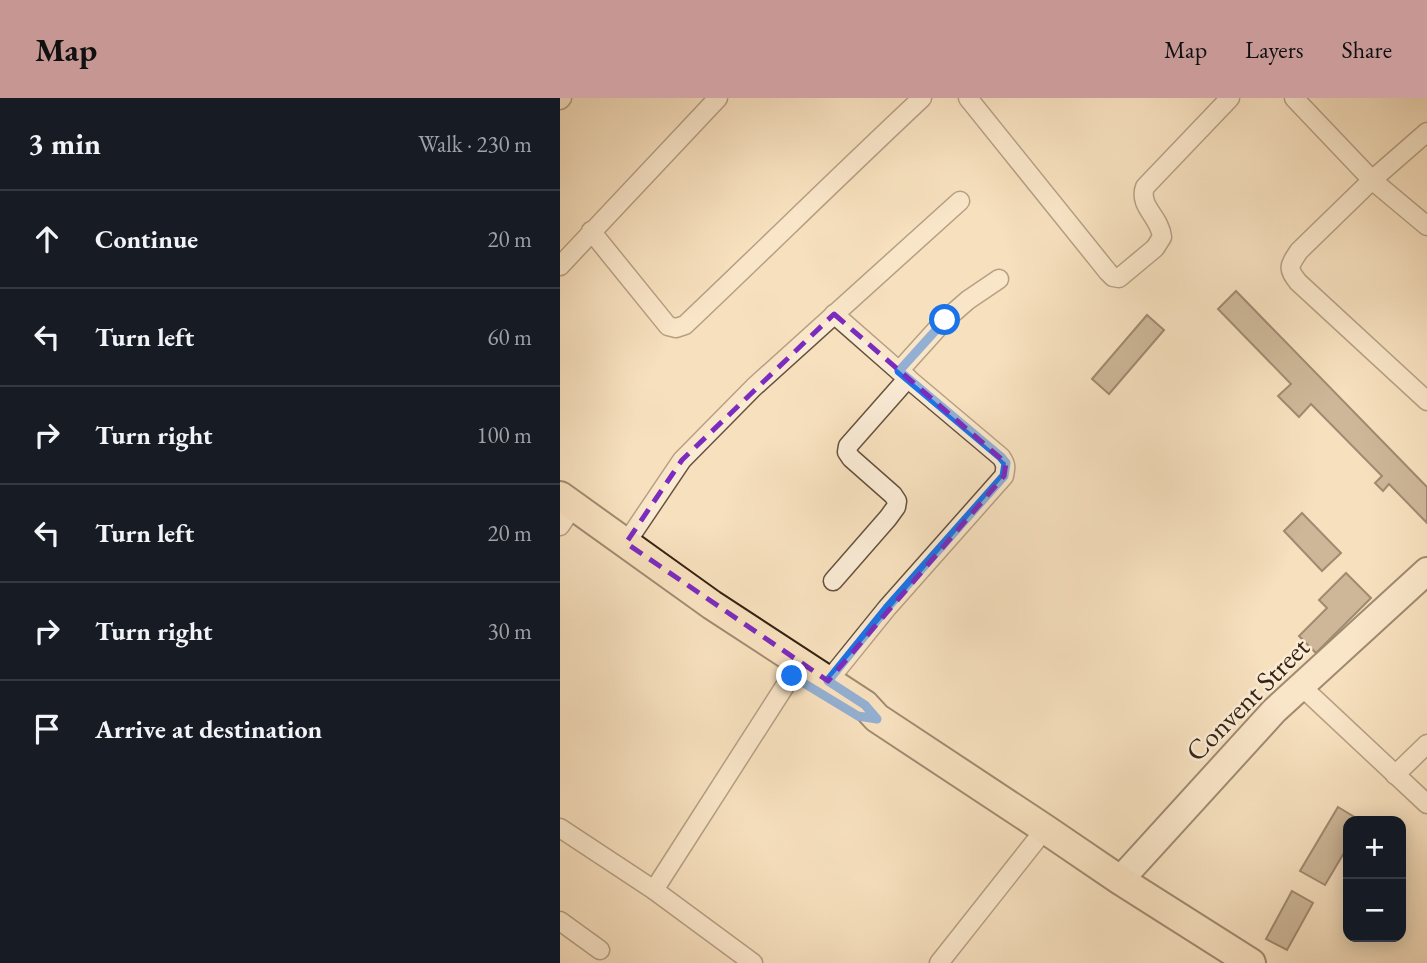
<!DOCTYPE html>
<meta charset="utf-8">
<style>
:root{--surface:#171b24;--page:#20242c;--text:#f1f3f6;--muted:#9ea1a6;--line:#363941;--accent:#c59692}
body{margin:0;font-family:"EB Garamond",serif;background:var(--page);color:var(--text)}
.controls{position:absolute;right:21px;bottom:21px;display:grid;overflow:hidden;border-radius:14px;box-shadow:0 4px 18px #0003}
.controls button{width:63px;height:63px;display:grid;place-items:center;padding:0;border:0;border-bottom:2px solid var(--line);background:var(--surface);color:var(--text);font:35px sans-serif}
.stop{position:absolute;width:21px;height:21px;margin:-16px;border:5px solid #1a73e8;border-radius:50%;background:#fff}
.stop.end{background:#1a73e8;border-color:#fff;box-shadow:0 2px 7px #0008}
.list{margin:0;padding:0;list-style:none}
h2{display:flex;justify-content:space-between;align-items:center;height:91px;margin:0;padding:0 28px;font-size:30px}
h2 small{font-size:23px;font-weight:400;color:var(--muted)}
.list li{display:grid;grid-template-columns:46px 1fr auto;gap:21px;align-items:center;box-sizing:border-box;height:98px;padding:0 28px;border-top:2px solid var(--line)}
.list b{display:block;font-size:26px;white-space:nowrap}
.list em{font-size:23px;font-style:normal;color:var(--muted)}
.icon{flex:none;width:38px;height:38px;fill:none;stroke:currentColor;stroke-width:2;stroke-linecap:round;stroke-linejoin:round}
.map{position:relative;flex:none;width:867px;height:865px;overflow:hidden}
header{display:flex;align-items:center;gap:42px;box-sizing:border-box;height:98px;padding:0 35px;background:var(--accent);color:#111}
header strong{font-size:33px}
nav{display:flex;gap:38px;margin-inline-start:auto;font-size:24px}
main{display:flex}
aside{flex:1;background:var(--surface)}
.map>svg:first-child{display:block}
.building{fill:#9a856c;stroke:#352214;stroke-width:2}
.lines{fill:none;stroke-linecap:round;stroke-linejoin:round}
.street-casing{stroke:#66523e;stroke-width:21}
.secondary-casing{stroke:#352214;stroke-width:30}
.primary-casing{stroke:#352214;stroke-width:32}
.street{stroke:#faebd5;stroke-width:18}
.secondary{stroke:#faebd5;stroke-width:26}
.primary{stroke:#f7e0be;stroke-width:28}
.route{stroke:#1a73e8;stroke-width:9}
.marked{fill:none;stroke:#7b2cbf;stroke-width:5;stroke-dasharray:14 9;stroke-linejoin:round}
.labels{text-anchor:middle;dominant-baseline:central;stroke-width:5;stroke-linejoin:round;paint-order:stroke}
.street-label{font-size:28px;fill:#352214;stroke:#faebd5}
</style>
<header>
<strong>Map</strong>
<nav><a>Map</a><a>Layers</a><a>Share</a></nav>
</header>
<main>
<aside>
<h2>3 min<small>Walk · 230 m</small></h2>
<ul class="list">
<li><svg class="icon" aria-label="ahead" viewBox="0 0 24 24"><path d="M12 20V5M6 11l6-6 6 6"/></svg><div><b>Continue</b></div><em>20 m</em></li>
<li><svg class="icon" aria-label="left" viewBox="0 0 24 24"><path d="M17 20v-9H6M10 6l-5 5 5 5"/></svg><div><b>Turn left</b></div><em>60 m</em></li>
<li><svg class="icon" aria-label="right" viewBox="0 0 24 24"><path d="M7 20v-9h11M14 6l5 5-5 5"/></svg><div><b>Turn right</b></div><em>100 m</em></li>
<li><svg class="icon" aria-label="left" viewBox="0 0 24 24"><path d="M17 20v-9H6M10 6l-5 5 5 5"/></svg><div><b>Turn left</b></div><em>20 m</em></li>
<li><svg class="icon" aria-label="right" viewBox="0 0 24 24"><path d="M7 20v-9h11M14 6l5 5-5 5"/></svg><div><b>Turn right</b></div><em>30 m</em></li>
<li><svg class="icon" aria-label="arrive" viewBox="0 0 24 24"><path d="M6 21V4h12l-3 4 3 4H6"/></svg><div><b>Arrive at destination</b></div></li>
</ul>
</aside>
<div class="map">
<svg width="867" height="865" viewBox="0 0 867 865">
<rect width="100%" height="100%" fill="#f7e0be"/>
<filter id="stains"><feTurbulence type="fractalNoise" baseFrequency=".00286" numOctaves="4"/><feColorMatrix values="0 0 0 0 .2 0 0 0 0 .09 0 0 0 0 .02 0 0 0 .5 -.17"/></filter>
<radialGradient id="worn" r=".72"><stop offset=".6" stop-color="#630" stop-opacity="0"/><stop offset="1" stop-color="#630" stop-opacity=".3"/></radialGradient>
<g class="building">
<path d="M676 193 867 389V425L829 386 823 393 815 385 822 378 751 306 739 319 718 298 731 286 658 211Z"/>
<path d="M587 217 604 232 549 296 532 281Z"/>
<path d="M742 415 781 455 762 473 724 433Z"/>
<path d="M786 475 811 500 756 555 739 538 767 510 759 502Z"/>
<path d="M778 709 801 723H788V748L765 787 740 773Z"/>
<path d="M732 793 753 805 727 852 706 841Z"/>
</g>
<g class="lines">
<g class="street-casing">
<g id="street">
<path d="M408 0 548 174 553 179 559 180 595 150 602 139C600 119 578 108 585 89L670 0"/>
<path d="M734 0 812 82 867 34"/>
<path d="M0 2 2 0"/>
<path d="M867 128 812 82 739 153C729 168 727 170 738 184L867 303"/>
<path d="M31 133 108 228 116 230 125 227C204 152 282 75 362 0"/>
<path d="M0 168 158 0"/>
<path d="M339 273 385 222 408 202 439 181"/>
<path d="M0 428 14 407"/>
<path d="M66 445 122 362 194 289 400 103"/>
<path d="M273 483 328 420 336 409 337 403 333 397 291 360 287 354 288 348 348 280"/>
<path d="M268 583 327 510 444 378C446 369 446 366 441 359L339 273 274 216"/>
<path d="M741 588 867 706"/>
<path d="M835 677 867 646"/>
<path d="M0 730 94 792 193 865"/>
<path d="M94 792 232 577"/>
<path d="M0 823 40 852"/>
<path d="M379 865 485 731"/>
</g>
</g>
<g class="secondary-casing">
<path id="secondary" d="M560 782 714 613 867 473"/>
</g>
<g class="primary-casing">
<path id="primary" d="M0 398 152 507 305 607 317 620 485 731 560 782 691 865"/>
</g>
<use href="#street" class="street"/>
<use href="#secondary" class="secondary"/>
<use href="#primary" class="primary"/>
</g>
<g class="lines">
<path class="route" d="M232 578 298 618 317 621 305 607 268 583 327 510 444 378 446 365 441 359 339 273 385 222"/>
</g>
<path d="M0 0H867V865H0ZM274 216 446 365 444 378 268 583 66 445 122 362Z" fill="#f7e0be" fill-opacity=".55" fill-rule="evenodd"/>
<path class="marked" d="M274 216 446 365 444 378 268 583 66 445 122 362Z"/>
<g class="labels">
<g class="street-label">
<text transform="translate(687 601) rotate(-45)">Convent Street</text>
</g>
</g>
<rect width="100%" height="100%" filter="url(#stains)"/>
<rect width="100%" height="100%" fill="url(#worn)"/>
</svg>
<div class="controls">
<button>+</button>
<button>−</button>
</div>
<div class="stop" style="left:385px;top:222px"></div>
<div class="stop end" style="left:232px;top:578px"></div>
</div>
</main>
